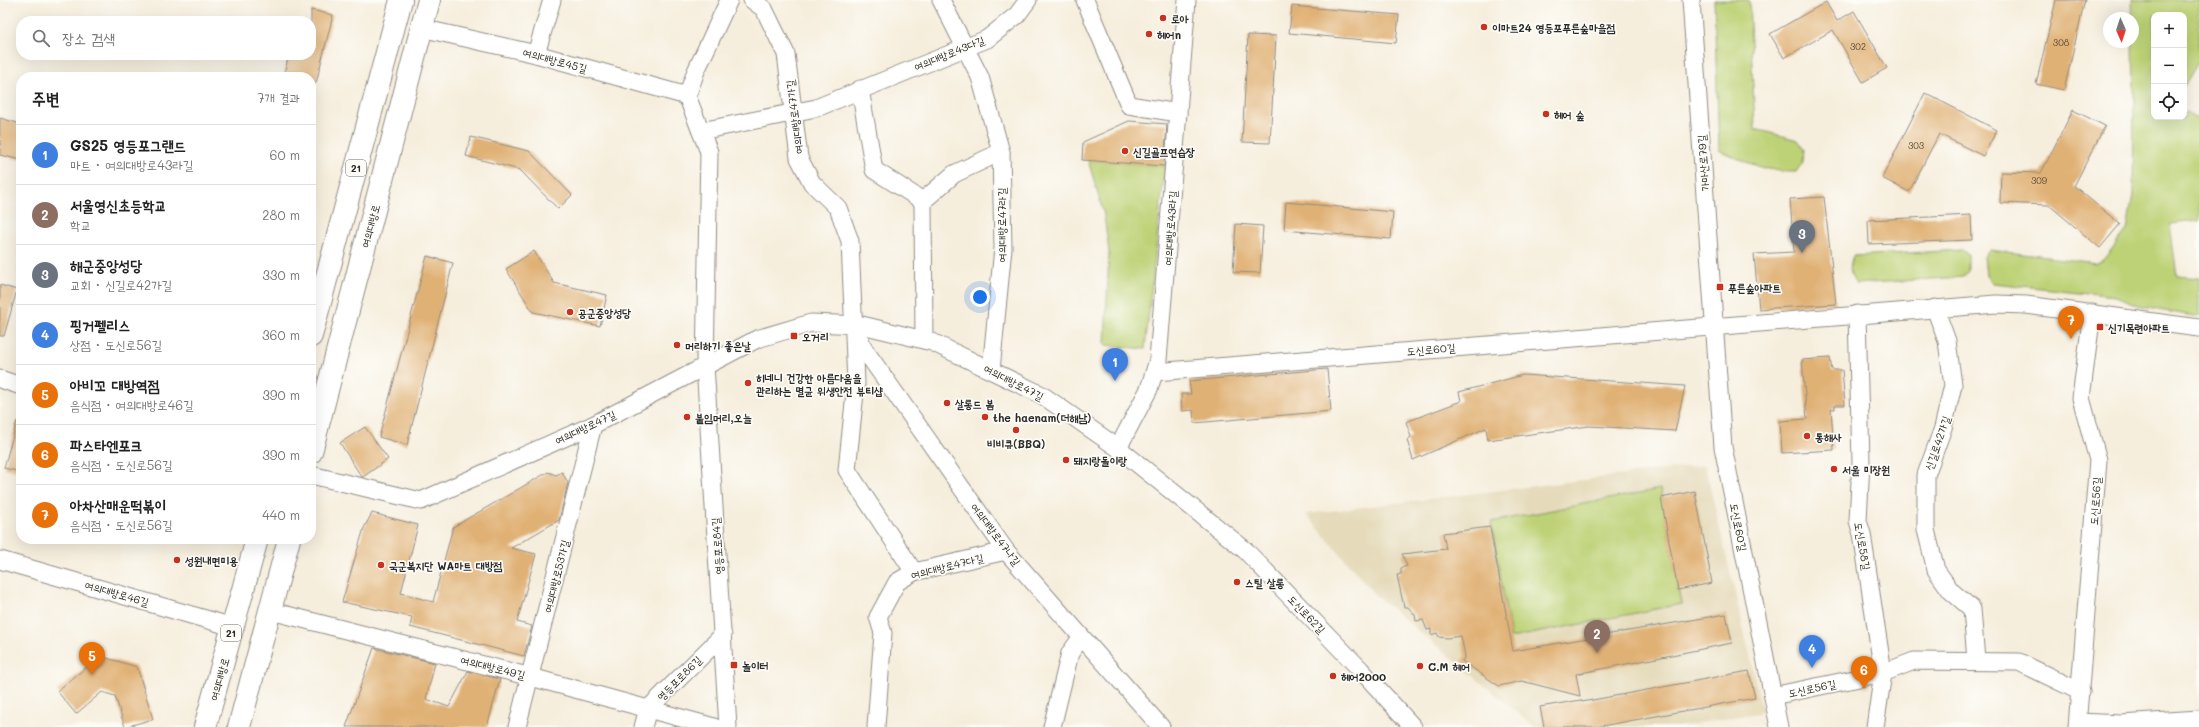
<!DOCTYPE html>
<html lang="ko">
<meta charset="utf-8">
<style>
:root{--surface:#fff;--page:#f2f2f2;--text:#222;--muted:#767676;--line:#e0e0e0;--accent:#c8321e}
body{margin:0;font-family:Mali,"Poor Story",sans-serif;background:var(--page);color:var(--text)}
.controls{position:absolute;right:12px;top:12px;display:grid;overflow:hidden;border-radius:8px;box-shadow:0 4px 16px #0002}
.controls button{width:36px;height:36px;display:grid;place-items:center;padding:0;border:0;border-bottom:1px solid var(--line);background:var(--surface);color:var(--text);font:20px sans-serif}
.compass{position:absolute;left:2103px;top:12px;width:36px;height:36px;border-radius:50%;background:var(--surface);box-shadow:0 4px 16px #0002;rotate:177deg}
.you{position:absolute;left:980px;top:297px;width:14px;height:14px;margin:-10px;border:3px solid #fff;border-radius:50%;background:#1a73e8;box-shadow:0 0 0 6px #1a73e833}
.badge{display:grid;place-items:center;width:26px;height:26px;border-radius:50%;background:var(--accent);color:#fff;font-size:13px;font-weight:700}
.pin{position:absolute;translate:-50% -33px;filter:drop-shadow(0 1px 2px #0008)}
.pin::after{content:'';position:absolute;top:21px;width:14px;height:12px;background:inherit;clip-path:polygon(0 0,100% 0,50% 100%)}
.list{margin:0;padding:0;list-style:none}
h2{display:flex;justify-content:space-between;align-items:center;height:52px;margin:0;padding:0 16px;font-size:17px}
h2 small{font-size:13px;font-weight:400;color:var(--muted)}
.list li{display:grid;grid-template-columns:26px 1fr auto;gap:12px;align-items:center;box-sizing:border-box;height:60px;padding:0 16px;border-top:1px solid var(--line)}
.list b{display:block;font-size:15px;white-space:nowrap}
.list p{margin:0;font-size:13px;white-space:nowrap;color:var(--muted)}
.list em{font-size:13px;font-style:normal;color:var(--muted)}
.icon{flex:none;width:22px;height:22px;fill:none;stroke:currentColor;stroke-width:2;stroke-linecap:round;stroke-linejoin:round}
.map{position:relative;flex:none;width:2199px;height:727px;overflow:hidden}
.search{position:absolute;background:var(--surface);box-shadow:0 4px 16px #0002;left:16px;top:16px;width:300px;height:44px;display:flex;align-items:center;gap:10px;box-sizing:border-box;padding:0 14px;border-radius:16px;color:var(--muted);font-size:15px}
.panel{position:absolute;background:var(--surface);box-shadow:0 4px 16px #0002;left:16px;top:72px;width:300px;height:472px;border-radius:16px}
.map>svg:first-child{display:block}
.built{fill:#e5daba}
.green{fill:#bdd276;stroke:#747e50}
.building{fill:#e0b174}
.lines{fill:none;stroke-linecap:round;stroke-linejoin:round}
.street-casing{stroke:#908c84;stroke-width:19}
.primary-casing{stroke:#908c84;stroke-width:24}
.street{stroke:#fff;stroke-width:17}
.primary{stroke:#fff;stroke-width:22}
.poi-dot{fill:#c8321e;stroke:#fdfcf7;stroke-width:1.5}
.labels{text-anchor:middle;dominant-baseline:central;stroke-width:3.5;stroke-linejoin:round;paint-order:stroke}
.number-label{font-size:9px;fill:#584c3d}
.shield{fill:#fdfcf7;stroke:#6a6a68;stroke-width:1}
.shield-label{font-size:10px;font-weight:bold;fill:#2b2b2b}
.poi-label{font-size:11px;font-weight:bold;fill:#2b2b2b;stroke:#fdfcf7;text-anchor:start}
.street-label{font-size:11px;fill:#2b2b2b;stroke:#fdfcf7}
</style>
<div class="map">
<svg width="2199" height="727" viewBox="0 0 2199 727">
<rect width="100%" height="100%" fill="#fdfcf7"/>
<filter id="ink" filterUnits="userSpaceOnUse"><feTurbulence type="fractalNoise" baseFrequency=".025" numOctaves="2"/><feDisplacementMap in="SourceGraphic" scale="8" xChannelSelector="R" yChannelSelector="G"/><feConvolveMatrix kernelMatrix="1 2 1 2 8 2 1 2 1" color-interpolation-filters="sRGB"/></filter>
<filter id="wash" filterUnits="userSpaceOnUse"><feTurbulence type="fractalNoise" baseFrequency=".012" numOctaves="4" result="noise"/><feDisplacementMap in="SourceGraphic" scale="16" xChannelSelector="R" yChannelSelector="G"/><feGaussianBlur stdDeviation="0.9" result="paint"/><feColorMatrix in="noise" values="0 0 0 0 0 0 0 0 0 0 0 0 0 0 0 0 0 1.4 0 .05"/><feComposite in="paint" operator="in"/></filter>
<g filter="url(#wash)">
<rect width="100%" height="100%" fill="#f6eedd"/>
<path class="built" d="M1705 465 1763 712 1677 727H1535L1374 594 1306 514Z"/>
<g class="green">
<path d="M1714 0H1749L1755 129 1798 140 1804 149 1803 162 1796 172C1771 173 1741 161 1719 150Z"/>
<path d="M2132 0H2199V61L2184 86V15H2154V117H2184V111L2199 119V221L2170 224 2177 276 2199 278V317L2142 307 2116 296 1993 283 1986 276 1984 256 1990 250 2097 263 2103 260 2127 230 2133 195 2134 93Z"/>
<path d="M1088 160 1165 166 1145 349 1105 345 1109 252 1104 215Z"/>
<path d="M1962 250 1968 254V271L1963 277 1856 284C1849 276 1849 264 1853 256Z"/>
<path d="M1660 489 1681 604 1511 638 1491 522Z"/>
</g>
<g id="blocks">
<g class="building">
<path d="M2056 0H2085L2064 90 2036 84Z"/>
<path d="M1826 2 1837 21 1854 11 1887 68 1863 82 1833 30 1784 58 1770 34Z"/>
<path d="M1292 6 1399 15 1396 43 1289 33Z"/>
<path d="M311 10 333 15 316 83H311V77H283L289 55H311Z"/>
<path d="M1248 35 1276 36 1270 143 1242 142Z"/>
<path d="M1925 93 1997 130 1983 156 1939 134 1909 192 1882 178Z"/>
<path d="M2073 110 2105 126 2074 186 2120 224 2100 248 2049 205 2000 203 2001 172 2041 173Z"/>
<path d="M0 118 21 124V160L0 155Z"/>
<path d="M1129 121 1167 124 1164 166 1082 160 1083 142Z"/>
<path d="M471 137 529 151 572 195 558 209 520 170 466 156Z"/>
<path d="M1824 197 1836 304 1759 309 1754 254 1794 252 1790 199Z"/>
<path d="M1286 202 1393 212 1391 239 1284 230Z"/>
<path d="M1971 215 1972 240 1869 244 1868 220Z"/>
<path d="M1236 224 1263 226 1260 273 1233 272Z"/>
<path d="M534 251 554 283 607 295 600 326 533 312 506 269Z"/>
<path d="M427 256 453 263 407 445 379 437Z"/>
<path d="M0 285 17 290 4 336H0Z"/>
<path d="M1830 358 1832 370H1842L1845 405H1835V409H1831L1834 450 1782 453 1780 421 1807 419 1802 360Z"/>
<path d="M1327 369 1331 411 1194 423 1193 410 1182 411 1181 394H1191L1189 381Z"/>
<path d="M1523 375 1685 386 1675 431 1589 426 1488 440 1486 428 1413 460 1407 440 1411 437 1406 422 1461 401 1459 392Z"/>
<path d="M17 421 21 422V472L4 468Z"/>
<path d="M365 427 388 459 363 477 361 476 340 443Z"/>
<path d="M548 472 556 475 562 472 568 483 559 520 511 548 536 554 517 622 532 626 524 656 410 627 412 617 342 602 364 528 372 513 418 525 401 593 433 602 453 527Z"/>
<path d="M1695 491 1712 583 1678 590 1661 498Z"/>
<path d="M1490 527 1513 651 1726 614 1732 643 1576 674 1580 696 1522 681 1499 686 1462 661 1465 656 1461 636 1447 638 1439 637 1437 633 1431 635V629L1427 630 1423 620 1416 621 1415 615 1408 607H1404L1397 575 1401 574V568L1407 566 1402 554 1446 549 1443 533Z"/>
<path d="M374 648 435 663 426 699 449 707 468 671 500 679 487 727H346Z"/>
<path d="M100 656 137 667 153 719 125 727 115 696 102 692 76 714 57 691Z"/>
<path d="M1749 671 1755 698 1596 727H1544L1540 707 1581 700 1582 702Z"/>
</g>
</g>
</g>
<g filter="url(#ink)">
<use href="#blocks" fill-opacity="0" stroke="#908c84" stroke-width="1"/>
<g class="lines">
<g class="street-casing">
<g id="street">
<path d="M752 0 764 9 786 54 799 158 812 183 838 208 850 241 856 383 847 470 914 572"/>
<path d="M941 0 980 77 1001 152 1003 248 991 370"/>
<path d="M1085 0 1129 105 1178 113"/>
<path d="M1691 0 1723 447 1779 727"/>
<path d="M421 28 536 54 687 96 709 152 705 365 728 727"/>
<path d="M536 54 552 0"/>
<path d="M860 89 874 170 923 201"/>
<path d="M687 96 696 71 729 0"/>
<path d="M701 131 816 108 987 39 1017 15 1028 0"/>
<path d="M923 201 924 340"/>
<path d="M923 201 954 174 1001 152"/>
<path d="M1935 308 1947 341 1953 385 1943 428 1926 475V530L1936 570 1951 591 1972 609 1976 661"/>
<path d="M1857 314 1861 462 1858 521 1862 534 1883 673 1875 727"/>
<path d="M857 332 864 349 1006 551 1161 727"/>
<path d="M1155 372 1996 304 2026 305 2199 328"/>
<path d="M0 379 21 386"/>
<path d="M1118 448 1149 389 1158 360 1187 0"/>
<path d="M311 475 421 501 593 425 757 339 811 323 862 325 932 342 1042 395 1118 448 1245 550 1361 670 1413 727"/>
<path d="M0 560 233 627"/>
<path d="M271 611 531 677 714 727"/>
<path d="M1773 696 1883 673 1914 661 2019 662 2081 692"/>
<path d="M2079 722 2121 724 2199 719"/>
<path d="M517 727 593 425"/>
<path d="M643 727 648 709 723 635"/>
<path d="M876 727 883 633 878 617 897 582 914 572 1006 551"/>
<path d="M1052 727 1070 653 1081 638"/>
<path d="M2077 727 2098 460 2081 398 2092 313"/>
</g>
</g>
<g class="primary-casing">
<g id="primary">
<path d="M311 336 401 0"/>
<path d="M311 452 429 0"/>
<path d="M205 727 257 539"/>
<path d="M239 727 289 539"/>
</g>
</g>
<use href="#street" class="street"/>
<use href="#primary" class="primary"/>
</g>
</g>
<g class="poi-dot">
<circle cx="1163" cy="18" r="4"/>
<circle cx="1484" cy="27" r="4"/>
<circle cx="1149" cy="34" r="4"/>
<circle cx="1546" cy="114" r="4"/>
<circle cx="1125" cy="151" r="4"/>
<rect x="1716" y="283" width="8" height="8" rx="2"/>
<circle cx="570" cy="312" r="4"/>
<rect x="2096" y="323" width="8" height="8" rx="2"/>
<rect x="790" y="332" width="8" height="8" rx="2"/>
<circle cx="677" cy="345" r="4"/>
<circle cx="748" cy="383" r="4"/>
<circle cx="947" cy="403" r="4"/>
<circle cx="687" cy="417" r="4"/>
<circle cx="985" cy="417" r="4"/>
<circle cx="1016" cy="430" r="4"/>
<circle cx="1807" cy="436" r="4"/>
<circle cx="1066" cy="460" r="4"/>
<circle cx="1834" cy="469" r="4"/>
<circle cx="177" cy="560" r="4"/>
<circle cx="381" cy="565" r="4"/>
<circle cx="1237" cy="582" r="4"/>
<rect x="730" y="661" width="8" height="8" rx="2"/>
<circle cx="1420" cy="666" r="4"/>
<circle cx="1333" cy="676" r="4"/>
</g>
<g class="labels">
<g class="number-label">
<text x="2061" y="42">308</text>
<text x="1858" y="46">302</text>
<text x="1916" y="145">303</text>
<text x="2039" y="180">309</text>
</g>
<g class="shield">
<rect x="346" y="160" width="20" height="16" rx="3"/>
<rect x="221" y="625" width="20" height="16" rx="3"/>
</g>
<g class="shield-label">
<text x="356" y="168">21</text>
<text x="231" y="633">21</text>
</g>
<g class="poi-label">
<text x="1171" y="18">로아</text>
<text x="1492" y="27">이마트24 영등포푸른숲마을점</text>
<text x="1157" y="34">헤어n</text>
<text x="1554" y="114">헤어 숲</text>
<text x="1133" y="151">신길골프연습장</text>
<text x="1728" y="287">푸른숲아파트</text>
<text x="578" y="312">공군중앙성당</text>
<text x="2108" y="327">신기목련아파트</text>
<text x="802" y="336">오거리</text>
<text x="685" y="345">머리하기 좋은날</text>
<text x="756" y="377">히네니 건강한 아름다움을<tspan x="756" dy="13">관리하는 멸균 위생안전 뷰티샵</tspan></text>
<text x="955" y="403">살롱드 봄</text>
<text x="695" y="417">붙임머리,오늘</text>
<text x="993" y="417">the haenam(더해남)</text>
<text x="1815" y="436">통해사</text>
<text x="1016" y="443" text-anchor="middle">비비큐(BBQ)</text>
<text x="1074" y="460">돼지랑돌이랑</text>
<text x="1842" y="469">서울 미장원</text>
<text x="185" y="560">성원내면미용</text>
<text x="389" y="565">국군복지단 WA마트 대방점</text>
<text x="1245" y="582">스틸 살롱</text>
<text x="742" y="665">놀이터</text>
<text x="1428" y="666">C.M 헤어</text>
<text x="1341" y="676">헤어2000</text>
</g>
<g class="street-label">
<text transform="translate(949 53) rotate(-22)">여의대방로43다길</text>
<text transform="translate(555 60) rotate(15)">여의대방로45길</text>
<text transform="translate(794 117) rotate(-97)">여의대방로47가길</text>
<text transform="translate(1703 163) rotate(-94)">가마산로79길</text>
<text transform="translate(1001 225) rotate(-90)">여의대방로47라길</text>
<text transform="translate(370 226) rotate(-75)">여의대방로</text>
<text transform="translate(1170 228) rotate(-86)">여의대방로43라길</text>
<text transform="translate(1431 349) rotate(-5)">도신로60길</text>
<text transform="translate(1014 382) rotate(27)">여의대방로47길</text>
<text transform="translate(585 427) rotate(-25)">여의대방로47길</text>
<text transform="translate(1937 443) rotate(-71)">신길로42가길</text>
<text transform="translate(2095 501) rotate(-86)">도신로56길</text>
<text transform="translate(1739 527) rotate(79)">도신로60길</text>
<text transform="translate(996 534) rotate(53)">여의대방로47나길</text>
<text transform="translate(717 546) rotate(-94)">영등포로84길</text>
<text transform="translate(1863 546) rotate(80)">도신로58길</text>
<text transform="translate(947 566) rotate(-14)">여의대방로47다길</text>
<text transform="translate(556 576) rotate(-76)">여의대방로53가길</text>
<text transform="translate(117 593) rotate(16)">여의대방로46길</text>
<text transform="translate(1307 614) rotate(46)">도신로62길</text>
<text transform="translate(493 667) rotate(14)">여의대방로49길</text>
<text transform="translate(679 678) rotate(-45)">영등포로86길</text>
<text transform="translate(219 679) rotate(-74)">여의대방로</text>
<text transform="translate(1812 688) rotate(-12)">도신로56길</text>
</g>
</g>
</svg>
<div class="controls">
<button>+</button>
<button>−</button>
<button><svg class="icon" aria-label="locate" viewBox="0 0 24 24"><circle cx="12" cy="12" r="6"/><path d="M12 2v4M12 18v4M2 12h4M18 12h4"/></svg></button>
</div>
<svg class="compass" viewBox="-18 -18 36 36"><path d="M0-13l5 13h-10z" fill="#e53935"/><path d="M0 13l5-13h-10z" fill="#767676"/></svg>
<div class="you"></div>
<div class="pin badge" style="left:1115px;top:381px;background:#3f7fe0">1</div>
<div class="pin badge" style="left:1597px;top:653px;background:#8d6e63">2</div>
<div class="pin badge" style="left:1802px;top:253px;background:#6b7280">3</div>
<div class="pin badge" style="left:1812px;top:668px;background:#3f7fe0">4</div>
<div class="pin badge" style="left:92px;top:675px;background:#e8710a">5</div>
<div class="pin badge" style="left:1864px;top:689px;background:#e8710a">6</div>
<div class="pin badge" style="left:2071px;top:339px;background:#e8710a">7</div>
<div class="search"><svg class="icon" aria-label="search" viewBox="0 0 24 24"><circle cx="10" cy="10" r="6"/><path d="M15 15l6 6"/></svg>장소 검색</div>
<section class="panel">
<h2>주변<small>7개 결과</small></h2>
<ul class="list">
<li><span class="badge" style="background:#3f7fe0">1</span><div><b>GS25 영등포그랜드</b><p>마트 · 여의대방로43라길</p></div><em>60 m</em></li>
<li><span class="badge" style="background:#8d6e63">2</span><div><b>서울영신초등학교</b><p>학교</p></div><em>280 m</em></li>
<li><span class="badge" style="background:#6b7280">3</span><div><b>해군중앙성당</b><p>교회 · 신길로42가길</p></div><em>330 m</em></li>
<li><span class="badge" style="background:#3f7fe0">4</span><div><b>핑거펠리스</b><p>상점 · 도신로56길</p></div><em>360 m</em></li>
<li><span class="badge" style="background:#e8710a">5</span><div><b>아비꼬 대방역점</b><p>음식점 · 여의대방로46길</p></div><em>390 m</em></li>
<li><span class="badge" style="background:#e8710a">6</span><div><b>파스타엔포크</b><p>음식점 · 도신로56길</p></div><em>390 m</em></li>
<li><span class="badge" style="background:#e8710a">7</span><div><b>아차산매운떡볶이</b><p>음식점 · 도신로56길</p></div><em>440 m</em></li>
</ul>
</section>
</div>
